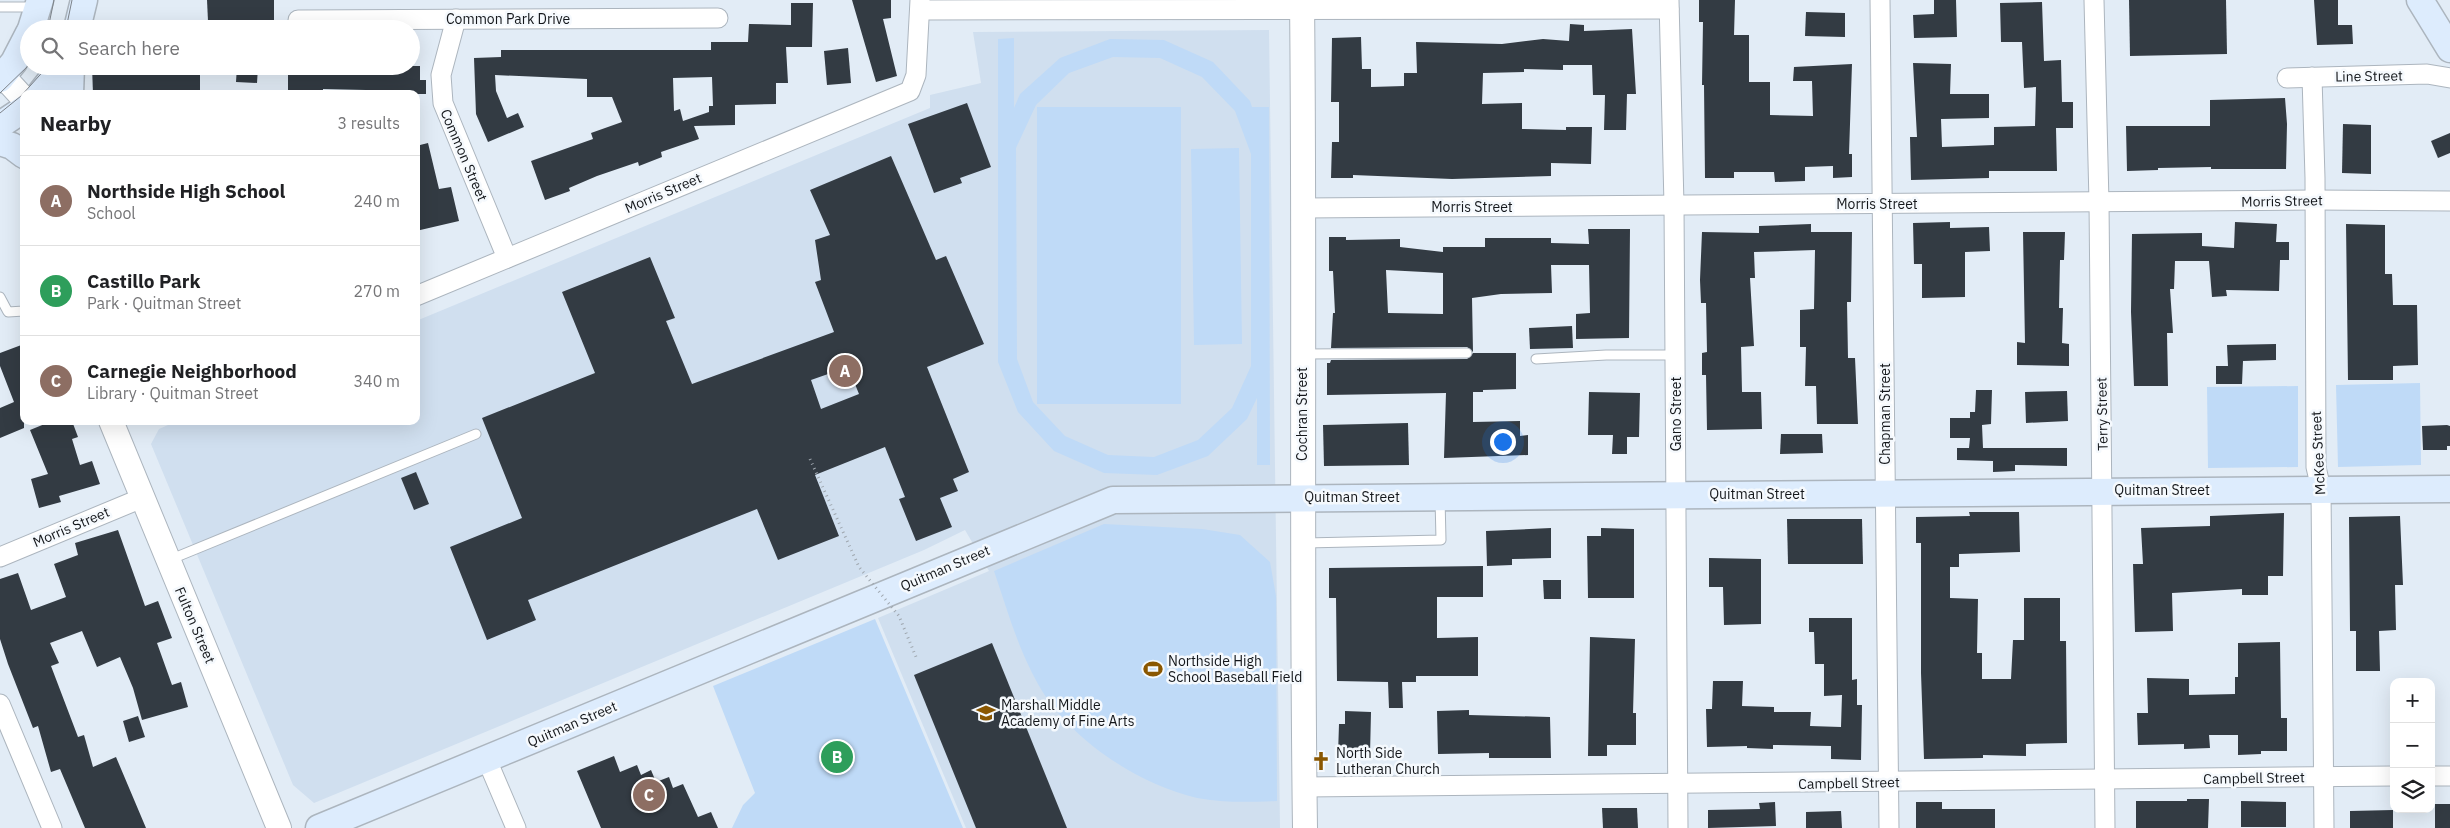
<!DOCTYPE html>
<meta charset="utf-8">
<style>
:root{--surface:#fff;--page:#f2f2f2;--text:#202124;--muted:#757577;--line:#e0e0e0;--accent:#8a5701}
body{margin:0;font-family:"IBM Plex Sans",sans-serif;background:var(--page);color:var(--text)}
.controls{position:absolute;right:15px;bottom:15px;display:grid;overflow:hidden;border-radius:10px;box-shadow:0 5px 20px #0002}
.controls button{width:45px;height:45px;display:grid;place-items:center;padding:0;border:0;border-bottom:1px solid var(--line);background:var(--surface);color:var(--text);font:25px sans-serif}
.you{position:absolute;left:1502px;top:441px;width:18px;height:18px;margin:-12px;border:4px solid #fff;border-radius:50%;background:#1a73e8;box-shadow:0 0 0 8px #1a73e833}
.badge{display:grid;place-items:center;width:32px;height:32px;border-radius:50%;background:var(--accent);color:#fff;font-size:16px;font-weight:700}
.pin{position:absolute;translate:-50% -50%;border:2px solid #fff;box-shadow:0 1px 5px #0006}
.list{margin:0;padding:0;list-style:none}
h2{display:flex;justify-content:space-between;align-items:center;height:65px;margin:0;padding:0 20px;font-size:21px}
h2 small{font-size:16px;font-weight:400;color:var(--muted)}
.list li{display:grid;grid-template-columns:32px 1fr auto;gap:15px;align-items:center;box-sizing:border-box;height:90px;padding:0 20px;border-top:1px solid var(--line)}
.list b{display:block;font-size:19px;white-space:nowrap}
.list p{margin:0;font-size:16px;white-space:nowrap;color:var(--muted)}
.list em{font-size:16px;font-style:normal;color:var(--muted)}
.icon{flex:none;width:28px;height:28px;fill:none;stroke:currentColor;stroke-width:2;stroke-linecap:round;stroke-linejoin:round}
.map{position:relative;flex:none;width:2450px;height:828px;overflow:hidden}
.search{position:absolute;background:var(--surface);box-shadow:0 5px 20px #0002;left:20px;top:20px;width:400px;height:55px;display:flex;align-items:center;gap:12px;box-sizing:border-box;padding:0 18px;border-radius:28px;color:var(--muted);font-size:19px}
.panel{position:absolute;background:var(--surface);box-shadow:0 5px 20px #0002;left:20px;top:90px;width:400px;height:335px;border-radius:10px}
.map>svg:first-child{display:block}
.built{fill:#d0dfef}
.green{fill:#bfdaf7;fill-rule:evenodd}
.building{fill:#333b43;fill-rule:evenodd}
.lines{fill:none;stroke-linecap:round;stroke-linejoin:round}
.service-casing{stroke:#acb5be;stroke-width:11}
.minor-casing{stroke:#acb5be;stroke-width:21}
.tertiary-casing{stroke:#acb5be;stroke-width:26}
.secondary-casing{stroke:#acb5be;stroke-width:29}
.service{stroke:#fff;stroke-width:9}
.minor{stroke:#fff;stroke-width:19}
.tertiary{stroke:#fff;stroke-width:24}
.secondary{stroke:#ddecfd;stroke-width:26}
.tram{stroke:#7d838a;stroke-width:1}
.path-bridge{stroke:#9fa7af;stroke-width:3;stroke-dasharray:1 4;stroke-linecap:butt}
.labels{text-anchor:middle;dominant-baseline:central;stroke-width:5;stroke-linejoin:round;paint-order:stroke}
.street-label{font-size:14px;fill:#14171b;stroke:#f5f9fd}
.poi-label{font-size:14px;fill:#14171b;stroke:#f5f9fd;text-anchor:start}
</style>
<div class="map">
<svg width="2450" height="828" viewBox="0 0 2450 828">
<rect width="100%" height="100%" fill="#e2ecf6"/>
<path class="built" d="M1269 30 1280 828H966L878 618 989 571 965 530 924 550 314 803 293 785 151 444 159 429 177 421H416V321L930 108V95L981 83 973 32Z"/>
<g class="green">
<path d="M1014 38V108L1020 94 1060 58 1110 39 1164 40 1213 62 1250 101 1252 107H1269L1270 465H1257V398L1247 419 1208 456 1157 475 1104 473 1054 451 1018 412 998 362V39ZM1113 57 1160 58 1202 77 1235 111 1251 154V366L1232 408 1198 440 1154 457 1108 455 1065 436 1033 402 1017 359 1016 148 1036 105 1069 73Z"/>
<rect x="1037" y="107" width="144" height="297"/>
<path d="M1239 148 1242 344 1194 345 1191 149Z"/>
<path d="M2420 383 2421 465 2338 467 2336 385Z"/>
<path d="M2298 386V467L2208 468 2207 387Z"/>
<path d="M1104 524 1202 529 1240 535 1270 562 1276 596 1277 801C1250 802 1223 803 1197 798 1137 784 1068 738 1038 684 1018 649 1007 609 994 571Z"/>
<path d="M875 619 963 828H732L743 805 755 793 713 686Z"/>
</g>
<g class="building">
<path d="M207 0H274V21H208Z"/>
<path d="M852 0H891V18L883 19 897 76 876 82Z"/>
<path d="M1699 0H1735L1734 35H1749V82H1770V115L1813 116 1812 81H1793L1794 67 1852 64 1849 154H1852V177L1833 178V166L1805 167V181L1775 182 1774 172H1734V178H1705L1704 85H1702L1703 22H1699Z"/>
<path d="M1934 0H1956L1957 37 1914 38 1913 15 1934 14Z"/>
<path d="M2129 0H2226L2227 54 2130 56Z"/>
<path d="M2314 0H2338V25H2352L2353 44 2317 45Z"/>
<path d="M2042 2 2044 61 2061 60 2062 102H2073V128H2056L2057 171H1989V178L1911 180 1910 137H1917L1913 63 1951 64 1950 94H1989V118L1941 119 1942 147 1994 145V127L2035 126 2036 87 2024 88 2022 42H2001L2000 3Z"/>
<path d="M791 3H813L812 47H786L788 83H776V104L735 105V125L694 126 699 139 661 152 662 157 639 166 638 162 597 176 569 188 570 191 545 200 531 161 593 139 591 133 622 122 612 97H587V79L495 75 496 91 507 118 518 113 524 127 488 142 476 114 474 58 501 57V50H711V42H748L749 24 791 25ZM712 77 713 106H709V112L683 121 680 109 674 111 673 78Z"/>
<path d="M1806 12 1845 13V37L1805 36Z"/>
<path d="M1570 24 1584 25V31L1632 29 1636 94H1627L1626 130H1604L1605 95H1593L1592 65H1563V70L1524 69V72L1483 73 1482 104 1522 103V129L1566 130V127H1592L1591 164 1551 163V176L1452 179 1353 175V178H1331L1332 142H1339V102H1331L1332 38 1361 37 1362 69H1371V87L1404 86V73H1417L1416 42 1502 44 1543 39 1569 41Z"/>
<path d="M848 48 851 83 827 85 824 51Z"/>
<path d="M92 66H200V94H93Z"/>
<path d="M237 66H258L257 83 236 82Z"/>
<path d="M288 66H420V80H426V94H367L366 90 323 89V94L288 93Z"/>
<path d="M2285 98 2287 124 2286 169H2211V167L2158 168V170L2127 171 2126 126H2210V100Z"/>
<path d="M967 103 991 167 960 178 962 183 934 193 908 124Z"/>
<path d="M2343 124 2371 125V174L2342 173Z"/>
<path d="M2450 133V153L2438 158 2431 141Z"/>
<path d="M428 143 439 189 451 187 459 221 416 231V146Z"/>
<path d="M891 156 936 260 946 256 984 344 927 367 969 472 953 479 958 491 940 498 952 527 916 541 899 499 905 497 885 447 815 475 839 536 778 560 757 509 528 600 536 620 487 640 450 547 522 518 482 418 595 373 562 292 650 257 675 318 666 321 692 384 834 332 815 282 821 280 815 240 830 235 810 190ZM848 367 859 394 821 409 811 380Z"/>
<path d="M1950 222V228L1989 227 1990 251 1965 252V297L1922 298V264H1914L1913 223Z"/>
<path d="M2235 222 2277 224 2276 242H2289V260H2280L2279 291 2226 290 2227 296 2212 297 2209 261H2175L2174 289H2170L2173 333H2167L2168 386H2134L2131 312 2132 234 2202 233V246L2234 248Z"/>
<path d="M1811 224V232H1852L1851 302H1847L1848 358H1855L1858 424H1817L1816 386H1805L1806 347H1800V310L1814 309 1815 250 1754 252 1755 278H1750L1754 346 1741 347 1742 392H1761L1762 429 1707 430 1706 375H1702V353L1707 352 1706 303H1701L1700 280 1702 232 1759 233V226Z"/>
<path d="M2346 224 2385 225V274H2392L2393 305H2417L2418 365 2393 366V380H2348Z"/>
<path d="M1588 229H1630L1629 338 1576 339V314L1590 313 1589 265H1551L1552 293 1501 294 1472 298 1473 352 1467 347 1331 348 1333 313H1335L1333 271H1329V237H1346V240L1400 239V247L1443 252V247H1485V238H1551V243L1589 244ZM1386 270 1443 273V314L1388 313Z"/>
<path d="M2023 232H2065L2064 260H2060L2059 308H2063L2062 343 2069 344V366L2017 365V342L2025 343Z"/>
<path d="M1572 326 1573 348 1530 349 1529 328Z"/>
<path d="M24 344V428L0 438V408L14 402 0 366V353Z"/>
<path d="M2276 344V360L2243 361 2242 384H2216V366H2228L2227 345Z"/>
<path d="M1473 353H1516V389L1483 390V392H1473V422L1520 421V436L1528 435V455L1444 458 1446 393 1327 395V363H1330L1331 360 1467 359Z"/>
<path d="M1976 390H1992L1991 424 1982 425 1983 448H2067V466L2015 465V471L1993 472V461L1957 460V448H1969L1970 438H1950V418H1970V412H1975Z"/>
<path d="M2067 391 2068 421 2026 423 2025 392Z"/>
<path d="M1589 392 1640 393 1639 437H1627V454H1612L1613 435H1588Z"/>
<path d="M52 421H72L78 437 72 439 80 465 92 461 100 484 59 496 61 502 39 508 31 479 48 474 30 430Z"/>
<path d="M1408 423 1409 465 1324 466 1323 425Z"/>
<path d="M2447 425 2450 426V446H2447V450H2423L2422 426Z"/>
<path d="M1781 434H1822L1823 453 1780 454Z"/>
<path d="M416 472 429 504 414 510 401 478Z"/>
<path d="M1969 512H2019L2020 552 1959 554V567H1950V598L1978 599 1977 653H1982V679H2011L2013 640H2024V598H2060V641H2066L2067 743 2026 744V756L1983 755V758L1924 759 1921 673V543H1916V517L1970 516Z"/>
<path d="M2284 513 2283 576H2268V595H2242V589L2172 593 2173 631 2135 632 2133 564H2143L2141 528 2210 526V516Z"/>
<path d="M2400 516 2403 585H2395L2396 630 2379 631 2380 671H2356V631H2350L2349 517Z"/>
<path d="M1787 519H1862L1863 564H1788Z"/>
<path d="M1551 528V558L1512 559V565L1487 566 1486 531Z"/>
<path d="M1601 528 1634 529V598H1588L1587 536H1601Z"/>
<path d="M118 530 145 606 158 601 172 638 157 643 172 685 181 682 188 707 142 720 133 688 120 657 97 667 82 631 50 643 59 663 51 666 78 737 84 735 93 767 116 757 146 828H85L60 769 51 772 38 726 33 728 8 664 0 639V579L18 573 31 610 66 597 54 564 78 555 75 543Z"/>
<path d="M1709 558 1761 559V624L1724 625 1723 587H1709Z"/>
<path d="M1483 566V597H1437V638L1478 637V676H1416V682H1402L1403 708H1389L1388 682 1337 681 1336 598H1329V568Z"/>
<path d="M1543 580H1561V599H1544Z"/>
<path d="M1809 618H1852V680L1857 679V705H1862L1861 760 1831 759V746L1773 745V749L1747 748V746L1707 747 1706 709H1712L1713 681H1743L1742 706 1774 707V712H1811L1810 726 1841 727 1842 695 1824 696V664H1815L1814 632H1809Z"/>
<path d="M1590 637 1635 639 1633 713H1636V745H1607V756H1588Z"/>
<path d="M2280 642 2281 718H2287V751H2261V754L2238 755V735H2209L2210 748 2184 749V744L2138 745 2137 713H2148L2147 678 2189 679V695L2235 694V677H2238V643Z"/>
<path d="M992 643 1067 828H976L914 675Z"/>
<path d="M1469 710V715L1550 717 1551 758H1489V753L1438 754 1437 711Z"/>
<path d="M1345 711 1371 712 1370 755H1338L1339 724H1345Z"/>
<path d="M138 716 145 737 129 742 123 721Z"/>
<path d="M614 756 620 772 637 765 641 775 651 770 656 782 669 777 673 788 683 784 698 817 711 812 718 828H601L577 771Z"/>
<path d="M2187 799H2209L2208 828H2136V801H2187Z"/>
<path d="M2241 801 2286 802V827H2241Z"/>
<path d="M1775 802 1776 826 1708 828V810L1760 809 1759 803Z"/>
<path d="M1916 802H1942V809H1995V828H1916Z"/>
<rect x="2435" y="804" width="15" height="24"/>
<path d="M1602 808H1637L1638 828H1603Z"/>
<path d="M2393 810V828H2350V811Z"/>
<path d="M1841 811 1842 828H1806V812Z"/>
</g>
<g class="lines">
<g class="service-casing">
<g id="service">
<path d="M0 7H35"/>
<path d="M0 297 8 312 24 311"/>
<path d="M1303 354 1467 353"/>
<path d="M1536 359 1606 355H1675"/>
<path d="M1305 543 1441 540 1440 498"/>
<path d="M169 560 476 434"/>
</g>
</g>
<g class="minor-casing">
<g id="minor">
<path d="M1669 0 1674 205 1678 828"/>
<path d="M1880 0 1889 828"/>
<path d="M2094 0 2099 202 2105 828"/>
<path d="M920 10 1669 9"/>
<path d="M456 19 441 75 443 103 507 258"/>
<path d="M298 20 718 18"/>
<path d="M2312 77 2315 178 2316 467 2321 489 2324 828"/>
<path d="M2287 78 2427 74 2450 78"/>
<path d="M1304 208 2315 200 2450 201"/>
<path d="M416 296 910 91 916 75 920 0"/>
<path d="M0 557 142 498"/>
<path d="M0 704 52 828"/>
<path d="M487 760 516 828"/>
<path d="M2431 776H2450"/>
<path d="M1304 787 2394 776"/>
</g>
</g>
<g class="tertiary-casing">
<g id="tertiary">
<path d="M1302 0C1305 276 1301 552 1305 828"/>
<path d="M3 76 24 99"/>
<path d="M111 421 279 828"/>
</g>
</g>
<g class="secondary-casing">
<g id="secondary">
<path d="M2420 0 2450 49"/>
<path d="M31 29 40 0"/>
<path d="M77 29 84 0"/>
<path d="M0 79 14 62 29 33"/>
<path d="M40 94 62 66"/>
<path d="M70 94 71 66"/>
<path d="M0 125 24 109"/>
<path d="M0 142 12 146 24 155"/>
<path d="M319 828 1113 500 2450 489"/>
</g>
</g>
<use href="#service" class="service"/>
<use href="#minor" class="minor"/>
<use href="#tertiary" class="tertiary"/>
<use href="#secondary" class="secondary"/>
<g class="tram">
<path d="M48 29 54 0"/>
<path d="M66 29 72 0"/>
<path d="M0 93 29 65"/>
<path d="M0 113 21 96 48 66"/>
</g>
<path class="path-bridge" d="M810 459 859 567 899 616 916 657"/>
</g>
<defs>
<g id="stadium-bare" transform="scale(1.5)"><path d="M0-5a6.5 5 0 1 0 0 10a6.5 5 0 1 0 0-10ZM-3.5-1.8h7v3.6h-7Z" fill="#8a5701" stroke="#f5f9fd" stroke-width="2.5" paint-order="stroke"/></g>
<g id="school-bare" transform="scale(1.5)"><path d="M0-5L7-2L0 1L-7-2ZM-4 1L0 2.5L4 1V4Q0 6-4 4Z" fill="#8a5701" stroke="#f5f9fd" stroke-width="2.5" paint-order="stroke"/></g>
<g id="church-bare" transform="scale(1.5)"><path d="M-1.2-6h2.4v3.5h3.3v2.4h-3.3V6h-2.4V-.1h-3.3v-2.4h3.3Z" fill="#8a5701" stroke="#f5f9fd" stroke-width="2.5" paint-order="stroke"/></g>
</defs>
<g fill-rule="evenodd">
<use href="#stadium-bare" x="1153" y="669"/>
<use href="#school-bare" x="986" y="713"/>
<use href="#church-bare" x="1321" y="761"/>
</g>
<g class="labels">
<g class="street-label">
<text x="508" y="19">Common Park Drive</text>
<text transform="translate(2369 76) rotate(-1)">Line Street</text>
<text transform="translate(464 155) rotate(67)">Common Street</text>
<text transform="translate(663 193) rotate(-23)">Morris Street</text>
<text transform="translate(2282 201) rotate(-1)">Morris Street</text>
<text x="1877" y="204">Morris Street</text>
<text x="1472" y="207">Morris Street</text>
<text transform="translate(1302 414) rotate(-90)">Cochran Street</text>
<text transform="translate(1676 414) rotate(-90)">Gano Street</text>
<text transform="translate(1885 414) rotate(-90)">Chapman Street</text>
<text transform="translate(2102 414) rotate(-91)">Terry Street</text>
<text transform="translate(2318 453) rotate(-93)">McKee Street</text>
<text x="2162" y="490">Quitman Street</text>
<text x="1757" y="494">Quitman Street</text>
<text x="1352" y="497">Quitman Street</text>
<text transform="translate(71 527) rotate(-23)">Morris Street</text>
<text transform="translate(945 568) rotate(-23)">Quitman Street</text>
<text transform="translate(195 625) rotate(67)">Fulton Street</text>
<text transform="translate(572 724) rotate(-23)">Quitman Street</text>
<text transform="translate(2254 778) rotate(-1)">Campbell Street</text>
<text transform="translate(1849 783) rotate(-1)">Campbell Street</text>
</g>
<g class="poi-label">
<text x="1168" y="661">Northside High<tspan x="1168" dy="16">School Baseball Field</tspan></text>
<text x="1001" y="705">Marshall Middle<tspan x="1001" dy="16">Academy of Fine Arts</tspan></text>
<text x="1336" y="753">North Side<tspan x="1336" dy="16">Lutheran Church</tspan></text>
</g>
</g>
</svg>
<div class="controls">
<button>+</button>
<button>−</button>
<button><svg class="icon" aria-label="layers" viewBox="0 0 24 24"><path d="M12 4l9 5-9 5-9-5zM3 14l9 5 9-5"/></svg></button>
</div>
<div class="you"></div>
<div class="pin badge" style="left:845px;top:371px;background:#8d6e63">A</div>
<div class="pin badge" style="left:837px;top:757px;background:#2e9e5b">B</div>
<div class="pin badge" style="left:649px;top:795px;background:#8d6e63">C</div>
<div class="search"><svg class="icon" aria-label="search" viewBox="0 0 24 24"><circle cx="10" cy="10" r="6"/><path d="M15 15l6 6"/></svg>Search here</div>
<section class="panel">
<h2>Nearby<small>3 results</small></h2>
<ul class="list">
<li><span class="badge" style="background:#8d6e63">A</span><div><b>Northside High School</b><p>School</p></div><em>240 m</em></li>
<li><span class="badge" style="background:#2e9e5b">B</span><div><b>Castillo Park</b><p>Park · Quitman Street</p></div><em>270 m</em></li>
<li><span class="badge" style="background:#8d6e63">C</span><div><b>Carnegie Neighborhood</b><p>Library · Quitman Street</p></div><em>340 m</em></li>
</ul>
</section>
</div>
